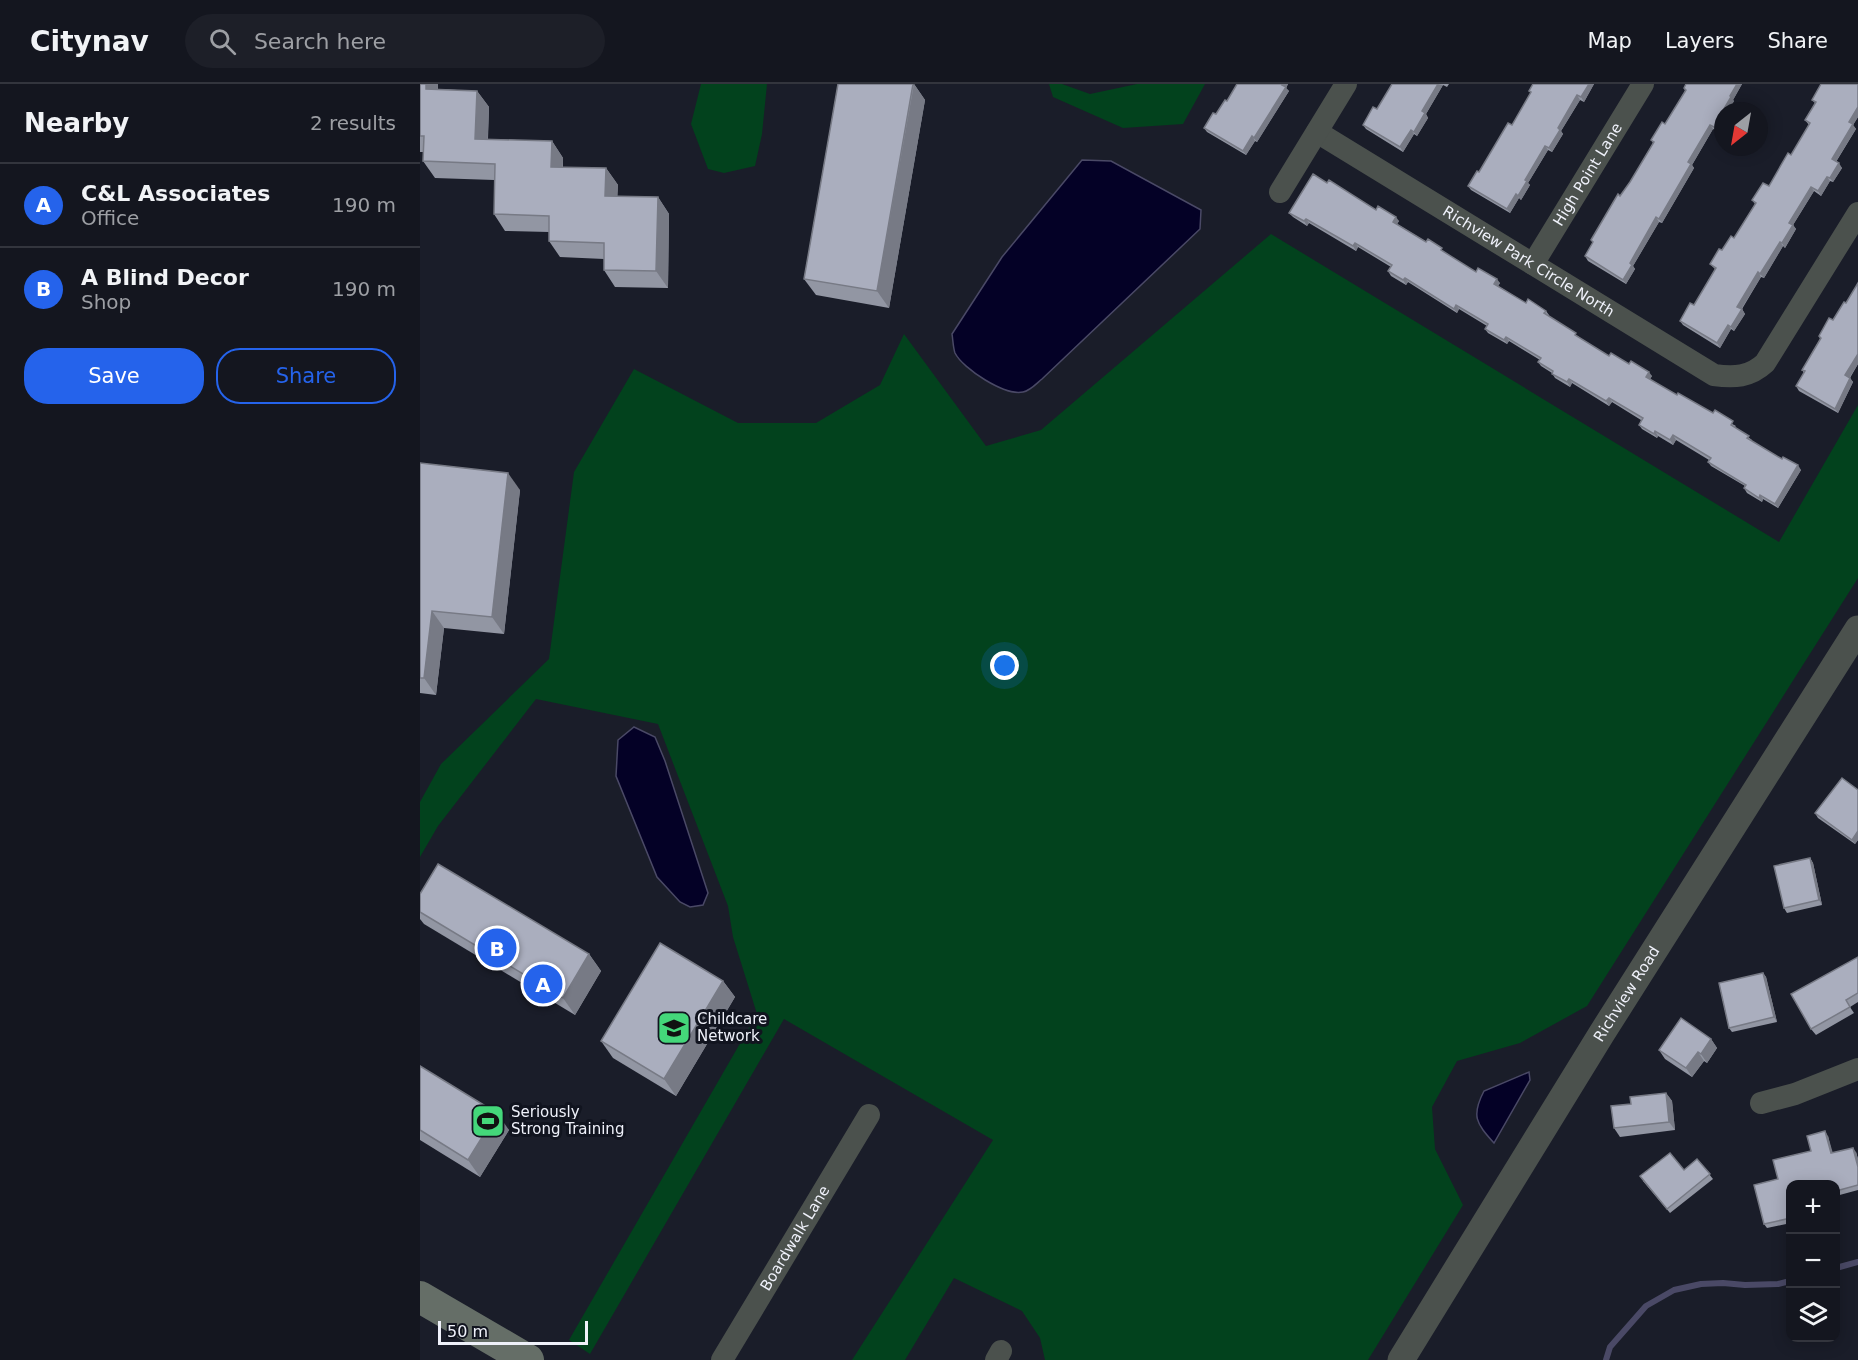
<!DOCTYPE html>
<meta charset="utf-8">
<style>
:root{--surface:#14161f;--page:#1d1f28;--text:#f1f3f6;--muted:#9d9fa4;--line:#33353d;--accent:#2563eb}
body{margin:0;font-family:"DejaVu Sans",sans-serif;background:var(--page);color:var(--text)}
.controls{position:absolute;right:18px;bottom:18px;display:grid;overflow:hidden;border-radius:12px;box-shadow:0 3px 15px #0003}
.controls button{width:54px;height:54px;display:grid;place-items:center;padding:0;border:0;border-bottom:2px solid var(--line);background:var(--surface);color:var(--text);font:30px sans-serif}
.compass{position:absolute;left:1294px;top:18px;width:54px;height:54px;border-radius:50%;background:var(--surface);box-shadow:0 3px 15px #0003;rotate:211deg}
.scale{position:absolute;left:18px;bottom:15px;width:150px;box-sizing:border-box;padding-left:6px;border:3px solid #eff1fa;border-top:0;font-size:16px;line-height:21px;white-space:nowrap;color:#eff1fa;-webkit-text-stroke:4px #11141f;paint-order:stroke}
.you{position:absolute;left:585px;top:582px;width:21px;height:21px;margin:-15px;border:4px solid #fff;border-radius:50%;background:#1a73e8;box-shadow:0 0 0 9px #1a73e833}
.badge{display:grid;place-items:center;width:39px;height:39px;border-radius:50%;background:var(--accent);color:#fff;font-size:20px;font-weight:700}
.pin{position:absolute;translate:-50% -50%;border:3px solid #fff;box-shadow:0 2px 6px #0006}
.list{margin:0;padding:0;list-style:none}
h2{display:flex;justify-content:space-between;align-items:center;height:78px;margin:0;padding:0 24px;font-size:26px}
h2 small{font-size:20px;font-weight:400;color:var(--muted)}
.list li{display:grid;grid-template-columns:39px 1fr auto;gap:18px;align-items:center;box-sizing:border-box;height:84px;padding:0 24px;border-top:2px solid var(--line)}
.list b{display:block;font-size:22px;white-space:nowrap}
.list p{margin:0;font-size:20px;white-space:nowrap;color:var(--muted)}
.list em{font-size:20px;font-style:normal;color:var(--muted)}
.actions{display:flex;gap:12px;padding:18px 24px}
.actions a{flex:1;padding:14px 0;border:2px solid var(--accent);border-radius:24px;text-align:center;font-size:21px;color:var(--accent)}
.actions .main{background:var(--accent);color:#fff}
.icon{flex:none;width:33px;height:33px;fill:none;stroke:currentColor;stroke-width:2;stroke-linecap:round;stroke-linejoin:round}
.map{position:relative;flex:none;width:1438px;height:1276px;overflow:hidden}
header{display:flex;align-items:center;gap:36px;box-sizing:border-box;height:84px;padding:0 30px;background:var(--surface);border-bottom:2px solid var(--line)}
header strong{font-size:28px}
nav{display:flex;gap:33px;margin-inline-start:auto;font-size:21px}
.search{width:420px;height:54px;background:var(--page);display:flex;align-items:center;gap:15px;box-sizing:border-box;padding:0 21px;border-radius:33px;color:var(--muted);font-size:22px}
main{display:flex}
aside{flex:1;background:var(--surface)}
.map>svg:first-child{display:block}
.green{fill:#02421d}
.water{fill:#040126;stroke:#4a4966;stroke-width:1.5}
.lines{fill:none;stroke-linecap:round;stroke-linejoin:round}
.stream{stroke:#4a4966;stroke-width:6}
.minor{stroke:#4b514d;stroke-width:22}
.tertiary{stroke:#4b514d;stroke-width:27}
.secondary{stroke:#656e67;stroke-width:32}
.wall{fill:#9296a3}
.shaded-wall{fill:#777a85}
.building{fill:#aaaebe;stroke:#777a85;stroke-width:1.5}
.labels{text-anchor:middle;dominant-baseline:central;stroke-width:6;stroke-linejoin:round;paint-order:stroke}
.street-label{font-size:15px;fill:#eff1fa;stroke:#11141f}
.poi-label{font-size:15px;fill:#eff1fa;stroke:#11141f;text-anchor:start}
</style>
<header>
<strong>Citynav</strong>
<div class="search"><svg class="icon" aria-label="search" viewBox="0 0 24 24"><circle cx="10" cy="10" r="6"/><path d="M15 15l6 6"/></svg>Search here</div>
<nav><a>Map</a><a>Layers</a><a>Share</a></nav>
</header>
<main>
<aside>
<h2>Nearby<small>2 results</small></h2>
<ul class="list">
<li><span class="badge">A</span><div><b>C&amp;L Associates</b><p>Office</p></div><em>190 m</em></li>
<li><span class="badge">B</span><div><b>A Blind Decor</b><p>Shop</p></div><em>190 m</em></li>
</ul>
<div class="actions"><a class="main">Save</a><a>Share</a></div>
</aside>
<div class="map">
<svg width="1438" height="1276" viewBox="0 0 1438 1276">
<rect width="100%" height="100%" fill="#1a1d29"/>
<g class="green">
<path d="M281 0H347L342 50 335 82 304 89 288 85 271 40Z"/>
<path d="M629 0H642L670 10 717 0H785L763 40 703 44 633 13Z"/>
<path d="M851 150 1359 458 1438 321V494L1167 922 1100 959 1037 977 1012 1023 1015 1065 1043 1121 948 1276H625L620 1254 602 1227 534 1194 485 1276H432L573 1056 364 935 170 1270 149 1256 337 930 313 853 308 822 238 640 116 615 18 742 0 773V718L21 680 129 575 154 388 214 285 318 339H396L460 301 484 250 566 362 621 346Z"/>
</g>
<g class="water">
<path d="M662 76 691 77 781 126 780 145 622 295C617 299 610 307 603 308 585 312 543 285 535 269 533 263 533 256 532 250L582 173Z"/>
<path d="M214 643 235 653 245 677 288 809 283 821 270 823 260 818 237 793 196 692 198 656Z"/>
<path d="M1109 988 1110 996 1074 1059C1056 1039 1051 1032 1064 1007Z"/>
</g>
<g class="lines">
<g class="stream">
<path d="M1416 1184 1438 1178"/>
<path d="M1186 1276 1190 1263 1226 1222 1254 1206 1281 1200 1303 1199 1325 1201 1358 1200 1370 1197"/>
</g>
<g class="minor">
<path id="s1" d="M897 48 1294 291C1314 294 1330 293 1345 279L1438 129"/>
<path d="M860 108 926 0"/>
<path id="s2" d="M1113 180 1223 0"/>
<path d="M1341 1019 1375 1010 1438 985"/>
<path id="s3" d="M302 1276 449 1031"/>
<path d="M576 1276 581 1267"/>
</g>
<path class="tertiary" id="s4" d="M981 1276 1182 949 1438 545"/>
<path class="secondary" d="M0 1213 108 1276"/>
</g>
<g class="wall">
<path d="M0 0H18V5L57 7 69 23 68 55 132 57 143 74V83L186 84 198 101 197 112 238 113 249 130 248 204 195 203 184 186V175L140 173 129 157V148L85 147 74 130V96L15 94 3 77V68H0Z"/>
<path d="M494 0 505 16 469 224 396 211 384 195Z"/>
<path d="M817 0H868L866 4 869 7 837 58 835 57 826 71 787 48 784 44 807 17Z"/>
<path d="M972 0H1029L1027 3 1023 1 1006 30 1008 34 997 52 994 50 983 68 946 45 943 41 957 25Z"/>
<path d="M1113 0H1174L1164 18 1160 16 1141 47 1143 50 1132 68 1128 66 1108 99 1110 101 1101 116 1099 114 1090 129 1051 106 1048 102 1059 88 1092 41 1111 9 1109 7Z"/>
<path d="M1266 0H1322L1313 16 1314 17 1308 27H1303V41L1299 48 1293 45 1272 81 1274 84 1242 139 1239 138 1213 182 1215 185 1206 200 1168 177 1165 172 1173 159 1171 156 1210 98 1233 59 1231 56 1245 40 1265 7 1264 4Z"/>
<path d="M1438 0V33L1433 41 1436 45 1416 78 1422 84 1413 98 1410 97 1401 112 1394 107 1373 141 1376 145 1365 164 1363 162 1344 194 1341 193 1322 225 1325 230 1314 247 1311 245 1300 264 1263 241 1260 237 1274 221 1295 185 1290 180 1302 166 1314 154 1335 120 1332 116 1349 102 1371 71 1389 41 1385 36 1395 19 1392 16Z"/>
<path d="M907 99 956 126 979 137 977 140 1056 188 1080 199 1078 202 1106 219 1126 227 1129 231 1128 232 1159 253V254L1189 272 1209 280 1232 292 1230 295 1257 311 1316 342 1315 343 1332 356 1331 357 1381 386 1358 424 1343 415 1342 418 1327 409 1324 404 1325 402 1291 382 1288 378 1289 376 1256 356 1253 361 1238 352 1237 354 1222 345 1219 341 1221 336 1192 318 1189 322 1152 299 1150 303 1135 294 1132 289 1121 282 1118 278 1120 276 1089 257 1087 260 1068 249 1065 245 1067 242 1039 225 1037 229 988 198 986 201 971 192 968 187 971 183 938 163 936 167 889 139 887 142 873 133 869 129Z"/>
<path d="M1438 199V280L1430 294 1433 298 1418 329 1379 307 1376 302 1384 289 1382 286 1400 255 1399 252 1426 219Z"/>
<path d="M0 379 100 406 84 550 24 544 16 611 0 609Z"/>
<path d="M1438 706V756L1435 760 1398 734 1395 729Z"/>
<path d="M1390 774 1393 779 1402 821 1367 829 1364 824Z"/>
<path d="M0 810 169 870 181 887 155 931 4 840 0 835Z"/>
<path d="M1438 873V918L1430 923 1434 929 1396 951 1391 945Z"/>
<path d="M1343 889 1346 893 1357 938 1312 948 1309 944Z"/>
<path d="M303 897 315 913 256 1012 193 974 181 957Z"/>
<path d="M1291 955 1297 964 1287 979 1284 977 1272 993 1245 975 1239 966Z"/>
<path d="M0 982 89 1046 60 1093 0 1056Z"/>
<path d="M1246 1009 1252 1017 1255 1046 1200 1053 1194 1044Z"/>
<path d="M1408 1052 1412 1069 1436 1068 1438 1075V1106L1416 1112V1101H1371V1139L1347 1144 1344 1140 1358 1095Z"/>
<path d="M1277 1075 1293 1095 1250 1129 1223 1097 1264 1086Z"/>
</g>
<g class="shaded-wall">
<path d="M6 0H18L17 21 6 5Z"/>
<path d="M494 0 505 16 469 224 457 207Z"/>
<path d="M863 0H868L866 4 869 7 837 58 834 54Z"/>
<path d="M1018 0 1023 1 1006 30 1008 34 997 52 994 48 1002 27Z"/>
<path d="M1169 0H1174L1164 18 1161 13Z"/>
<path d="M1317 0H1322L1313 16 1314 17 1308 27H1303V29L1302 28 1310 12Z"/>
<path d="M57 7 69 23 67 72 55 55Z"/>
<path d="M1157 11 1160 16 1141 47 1143 50 1132 68 1129 64 1138 44Z"/>
<path d="M1438 23V33L1433 41 1436 45 1415 79 1412 75 1429 38Z"/>
<path d="M1303 32V41L1299 48 1296 44Z"/>
<path d="M1290 41 1293 45 1272 81 1274 84 1242 139 1239 135 1268 78Z"/>
<path d="M991 46 994 50 983 68 980 63Z"/>
<path d="M832 52 835 57 826 71 823 67Z"/>
<path d="M132 57 143 74 142 100 131 83Z"/>
<path d="M1125 62 1128 66 1108 99 1110 101 1101 116 1098 112 1105 96Z"/>
<path d="M1419 79 1422 84 1413 98 1410 94Z"/>
<path d="M186 84 198 101 197 129 185 112Z"/>
<path d="M1407 93 1410 97 1401 112 1398 107Z"/>
<path d="M1391 103 1394 107 1373 141 1376 145 1365 164 1362 159 1369 139Z"/>
<path d="M1096 110 1099 114 1090 129 1087 125Z"/>
<path d="M238 113 249 130 248 204 236 187Z"/>
<path d="M976 133 979 137 976 142 973 138Z"/>
<path d="M1236 133 1239 138 1213 182 1215 185 1206 200 1203 196 1210 179Z"/>
<path d="M886 135 889 139 887 142 884 137Z"/>
<path d="M1360 158 1363 162 1344 194 1340 190Z"/>
<path d="M935 159 938 163 936 167 933 162Z"/>
<path d="M1338 188 1341 193 1320 227 1317 223Z"/>
<path d="M985 194 988 198 986 201 983 196Z"/>
<path d="M1077 195 1080 199 1077 204 1074 200Z"/>
<path d="M1036 221 1039 225 1037 229 1034 225Z"/>
<path d="M1322 225 1325 230 1314 247 1311 243Z"/>
<path d="M1308 241 1311 245 1300 264 1297 259Z"/>
<path d="M1086 253 1089 257 1087 260 1084 256Z"/>
<path d="M1438 270V280L1428 296 1425 291Z"/>
<path d="M1229 288 1232 292 1229 297 1226 293Z"/>
<path d="M1430 294 1433 298 1418 329 1415 325Z"/>
<path d="M1149 295 1152 299 1150 303 1147 298Z"/>
<path d="M1189 314 1192 318 1189 322 1186 317Z"/>
<path d="M1235 347 1238 352 1237 354 1234 350Z"/>
<path d="M1253 351 1256 356 1253 361 1250 356Z"/>
<path d="M1378 381 1381 386 1358 424 1355 420Z"/>
<path d="M88 389 100 406 84 550 72 533Z"/>
<path d="M1340 411 1343 415 1342 418 1339 414Z"/>
<path d="M12 527 24 544 16 611 4 594Z"/>
<path d="M1438 747V756L1435 760 1432 756Z"/>
<path d="M1390 774 1393 779 1402 821 1399 816Z"/>
<path d="M169 870 181 887 155 931 143 914Z"/>
<path d="M1343 889 1346 893 1357 938 1354 933Z"/>
<path d="M303 897 315 913 256 1012 244 995Z"/>
<path d="M1291 955 1297 964 1287 979 1281 970Z"/>
<path d="M1278 968 1284 977 1272 993 1266 984Z"/>
<path d="M1246 1009 1252 1017 1255 1046 1249 1038Z"/>
<path d="M77 1029 89 1046 60 1093 48 1076Z"/>
<path d="M1405 1047 1408 1052 1414 1073 1411 1069Z"/>
<path d="M1433 1064 1436 1068 1438 1075V1083Z"/>
</g>
<g class="building">
<path d="M0 0H6V5L57 7 55 55 132 57 131 83 186 84 185 112 238 113 236 187 184 186V159L129 157V132L74 130 75 80 3 77 4 52H0Z"/>
<path d="M418 0H493L457 207 384 195Z"/>
<path d="M817 0H863L862 1 866 3 834 54 832 52 823 67 784 44 793 29 796 30 805 16 807 17Z"/>
<path d="M972 0H1018L1002 27 1005 29 994 48 991 46 980 63 943 41 953 23 957 25Z"/>
<path d="M1113 0H1169L1161 13 1157 11 1138 44 1140 46 1129 64 1125 62 1105 96 1107 97 1098 112 1096 110 1087 125 1048 102 1057 87 1059 88 1088 39 1092 41 1111 8 1109 7Z"/>
<path d="M1266 0H1317L1310 12 1311 13 1302 28 1303 32 1296 44 1290 41 1268 78 1271 80 1239 135 1236 133 1210 179 1212 181 1203 196 1165 172 1173 158 1171 156 1198 110 1200 112 1210 98 1234 58 1231 56 1242 38 1245 40 1266 6 1264 4Z"/>
<path d="M1401 0H1438V23L1429 38 1433 40 1412 75 1419 79 1410 94 1407 93 1398 107 1391 103 1369 139 1373 141 1362 159 1360 158 1340 190 1338 188 1317 223 1322 225 1311 243 1308 241 1297 259 1260 237 1270 219 1274 221 1296 184 1290 180 1299 165 1302 166 1311 152 1314 154 1336 119 1332 116 1343 99 1349 102 1368 69 1371 71 1390 39 1385 36 1396 18 1392 16Z"/>
<path d="M893 90 907 99 909 96 956 126 958 122 976 133 973 138 1006 158 1008 155 1022 164 1021 166 1056 188 1058 184 1077 195 1074 200 1106 219 1108 215 1126 227 1124 229 1156 249 1155 251 1189 272 1191 269 1209 280 1211 277 1229 288 1226 293 1257 311 1258 309 1293 329 1295 326 1313 337 1311 341 1329 352 1327 354 1362 375 1363 373 1378 381 1355 420 1340 411 1339 414 1324 404 1326 401 1288 378 1291 374 1253 351 1250 356 1235 347 1234 350 1219 341 1223 334 1189 314 1186 317 1149 295 1147 298 1132 290 1133 287 1118 278 1121 274 1086 253 1084 256 1065 245 1068 240 1036 221 1034 225 985 194 983 196 968 187 972 181 935 159 933 162 886 135 884 137 869 129Z"/>
<path d="M1438 199V270L1425 291 1430 294 1415 325 1376 302 1385 287 1382 286 1401 254 1399 252 1409 234 1413 236 1424 218 1426 219Z"/>
<path d="M0 379 88 389 72 533 12 527 4 594H0Z"/>
<path d="M1422 694 1438 706V747L1432 756 1395 729Z"/>
<path d="M1390 774 1399 816 1364 824 1354 782Z"/>
<path d="M18 780 169 870 143 914 0 828V810Z"/>
<path d="M240 859 303 897 244 995 181 957Z"/>
<path d="M1438 873V909L1426 916 1430 923 1391 945 1371 910Z"/>
<path d="M1343 889 1354 933 1309 944 1299 899Z"/>
<path d="M1261 934 1291 955 1281 970 1278 968 1266 984 1239 966Z"/>
<path d="M0 982 77 1029 48 1076 0 1046Z"/>
<path d="M1246 1009 1249 1038 1194 1044 1191 1022 1211 1020 1210 1013Z"/>
<path d="M1405 1047 1411 1069 1433 1064 1438 1083V1101L1416 1107V1101H1371V1134L1344 1140 1334 1101 1358 1095 1353 1076 1391 1067 1387 1052Z"/>
<path d="M1250 1069 1264 1086 1277 1075 1290 1090 1247 1125 1220 1092Z"/>
</g>
<defs>
<g id="school-square" transform="scale(1.725)"><rect x="-9" y="-9" width="18" height="18" rx="4" fill="#44d77a" stroke="#11141f"/><path d="M0-5L7-2L0 1L-7-2ZM-4 1L0 2.5L4 1V4Q0 6-4 4Z" fill="#111"/></g>
<g id="stadium-square" transform="scale(1.725)"><rect x="-9" y="-9" width="18" height="18" rx="4" fill="#44d77a" stroke="#11141f"/><path d="M0-5a6.5 5 0 1 0 0 10a6.5 5 0 1 0 0-10ZM-3.5-1.8h7v3.6h-7Z" fill="#111"/></g>
</defs>
<g fill-rule="evenodd">
<use href="#school-square" x="254" y="944"/>
<use href="#stadium-square" x="68" y="1037"/>
</g>
<g class="labels">
<g class="street-label">
<text stroke="none"><textPath href="#s2" startOffset="105">High Point Lane</textPath></text>
<text stroke="none"><textPath href="#s1" startOffset="248">Richview Park Circle North</textPath></text>
<text stroke="none"><textPath href="#s4" startOffset="430">Richview Road</textPath></text>
<text stroke="none"><textPath href="#s3" startOffset="142">Boardwalk Lane</textPath></text>
</g>
<g class="poi-label">
<text x="277" y="935">Childcare<tspan x="277" dy="17">Network</tspan></text>
<text x="91" y="1028">Seriously<tspan x="91" dy="17">Strong Training</tspan></text>
</g>
</g>
</svg>
<div class="controls">
<button>+</button>
<button>−</button>
<button><svg class="icon" aria-label="layers" viewBox="0 0 24 24"><path d="M12 4l9 5-9 5-9-5zM3 14l9 5 9-5"/></svg></button>
</div>
<svg class="compass" viewBox="-18 -18 36 36"><path d="M0-13l5 13h-10z" fill="#e53935"/><path d="M0 13l5-13h-10z" fill="#9d9fa4"/></svg>
<div class="scale">50 m</div>
<div class="you"></div>
<div class="pin badge" style="left:123px;top:900px">A</div>
<div class="pin badge" style="left:77px;top:864px">B</div>
</div>
</main>
